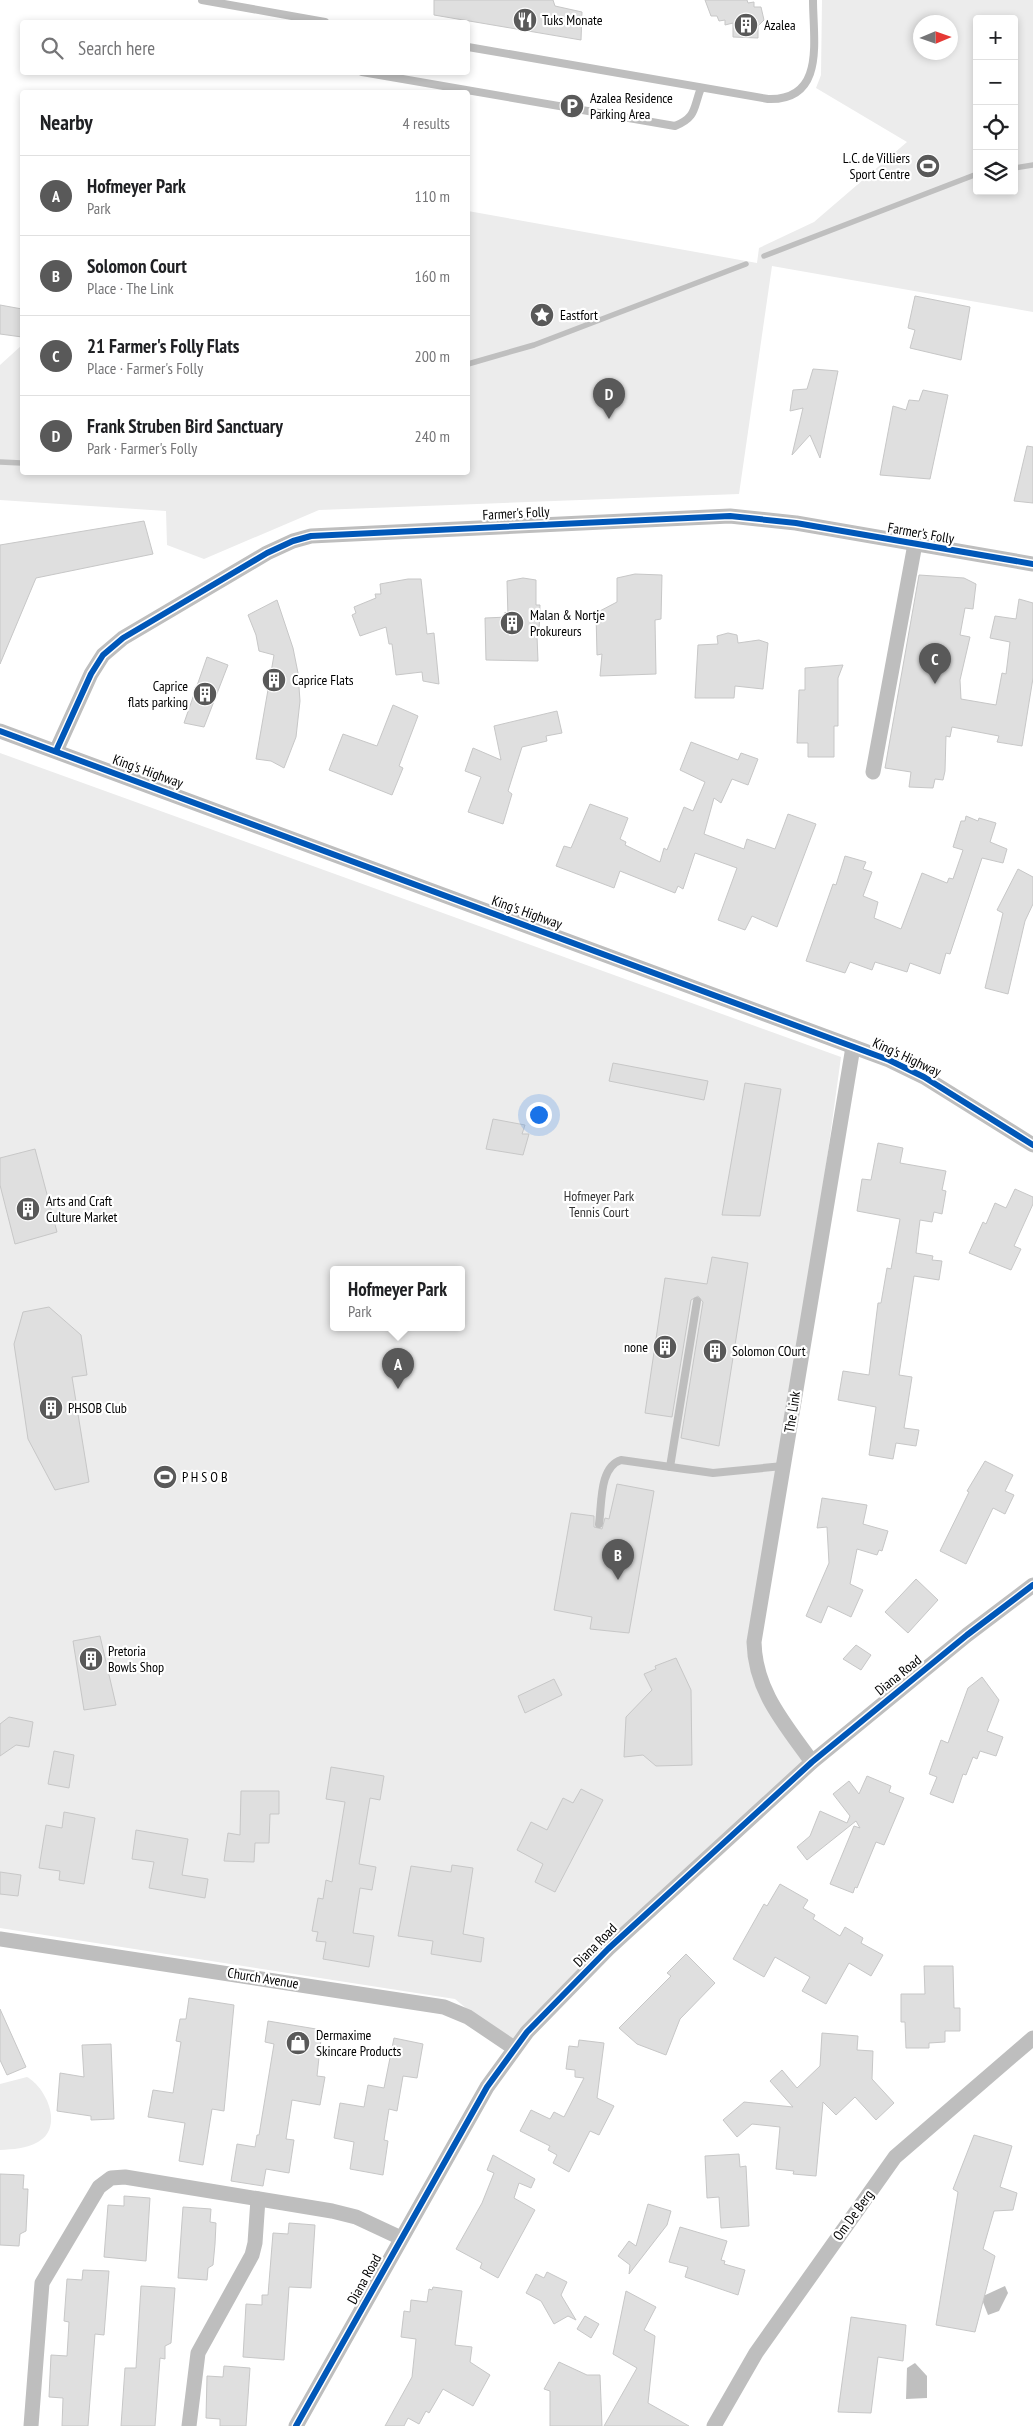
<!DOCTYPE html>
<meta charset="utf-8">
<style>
:root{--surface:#fff;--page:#f2f2f2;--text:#202124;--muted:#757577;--line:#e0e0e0;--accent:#595959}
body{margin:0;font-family:"PT Sans Narrow",sans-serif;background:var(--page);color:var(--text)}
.controls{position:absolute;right:15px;top:15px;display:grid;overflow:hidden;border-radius:5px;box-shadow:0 2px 8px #0003}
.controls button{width:45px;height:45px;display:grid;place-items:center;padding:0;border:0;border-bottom:1px solid var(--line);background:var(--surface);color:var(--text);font:25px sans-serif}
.compass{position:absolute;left:913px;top:15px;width:45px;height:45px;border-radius:50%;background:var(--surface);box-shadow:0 2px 8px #0003;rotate:88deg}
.you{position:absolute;left:538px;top:1114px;width:18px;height:18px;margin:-12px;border:4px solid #fff;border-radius:50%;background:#1a73e8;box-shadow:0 0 0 8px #1a73e833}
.badge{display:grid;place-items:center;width:32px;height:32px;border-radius:50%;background:var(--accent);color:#fff;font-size:16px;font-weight:700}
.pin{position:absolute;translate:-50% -41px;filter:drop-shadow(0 1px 2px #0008)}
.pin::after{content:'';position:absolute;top:26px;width:18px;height:15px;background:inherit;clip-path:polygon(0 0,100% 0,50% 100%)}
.popup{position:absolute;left:330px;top:1266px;width:135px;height:65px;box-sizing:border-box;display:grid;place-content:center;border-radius:5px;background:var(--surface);filter:drop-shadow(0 1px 4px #0005);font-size:16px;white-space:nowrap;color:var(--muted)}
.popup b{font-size:19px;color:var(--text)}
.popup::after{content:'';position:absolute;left:50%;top:100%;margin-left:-10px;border:10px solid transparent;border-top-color:var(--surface)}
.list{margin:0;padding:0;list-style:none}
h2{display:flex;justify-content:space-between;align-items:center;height:65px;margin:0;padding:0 20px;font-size:21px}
h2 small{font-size:16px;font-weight:400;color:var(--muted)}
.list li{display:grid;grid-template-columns:32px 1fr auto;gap:15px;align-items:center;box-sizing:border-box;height:80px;padding:0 20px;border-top:1px solid var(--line)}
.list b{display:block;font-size:19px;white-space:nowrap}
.list p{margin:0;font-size:16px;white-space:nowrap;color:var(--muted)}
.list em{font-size:16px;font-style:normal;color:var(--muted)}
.icon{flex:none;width:28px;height:28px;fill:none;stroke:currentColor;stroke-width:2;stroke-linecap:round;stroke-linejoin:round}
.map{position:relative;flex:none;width:1033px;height:2426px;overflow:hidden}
.search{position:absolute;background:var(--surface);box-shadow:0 2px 8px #0003;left:20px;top:20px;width:450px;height:55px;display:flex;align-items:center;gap:12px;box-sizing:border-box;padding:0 18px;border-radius:5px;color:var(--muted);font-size:19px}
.panel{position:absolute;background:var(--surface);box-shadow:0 2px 8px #0003;left:20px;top:90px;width:450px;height:385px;border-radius:5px}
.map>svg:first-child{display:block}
.green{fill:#ececec;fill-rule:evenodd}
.water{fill:#bfbfbf}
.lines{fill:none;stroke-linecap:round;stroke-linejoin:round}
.stream{stroke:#bfbfbf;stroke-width:5.5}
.building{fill:#dfdfdf;stroke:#c7c7c7}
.lane{stroke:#bebebe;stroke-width:8}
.street{stroke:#bebebe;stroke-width:15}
.cycleway-casing{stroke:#fff;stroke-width:9}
.cycleway{stroke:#0057b8;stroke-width:6}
.labels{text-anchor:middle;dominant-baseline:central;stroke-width:4.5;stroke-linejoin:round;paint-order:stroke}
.poi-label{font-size:14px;fill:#000;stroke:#fff;text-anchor:start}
.street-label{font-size:14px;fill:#000;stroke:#fff}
.park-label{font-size:14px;fill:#333;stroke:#fff}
</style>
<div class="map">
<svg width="1033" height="2426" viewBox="0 0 1033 2426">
<rect width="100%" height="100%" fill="#fff"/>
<g class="green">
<path d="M822 0H1033V312L772 266 739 494 319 510 204 559 167 545 166 511 0 500V365L22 345V472H468V211L757 263 759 248 814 222 907 142 816 88 821 75ZM977 19H1014V191H977ZM920 22H950V52H920Z"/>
<path d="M0 753 841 1057 757 1669 812 1762 514 2048 455 1999 0 1928ZM334 1270H462V1328H334Z"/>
<path d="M27 2077C47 2088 64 2128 38 2142 26 2149 13 2149 0 2150V2084Z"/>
</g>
<g class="water">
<path d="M1005 2286 1008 2293 999 2311 988 2315 981 2297Z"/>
<path d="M915 2363 927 2376V2398L906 2399 907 2368Z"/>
</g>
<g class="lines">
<g class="stream">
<path d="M1014 168 1033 165"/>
<path d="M764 256 977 174"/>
<path d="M468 364 534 345 746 264"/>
<path d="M0 462 22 463"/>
</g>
</g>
<g class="building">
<path d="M434 0H553L555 6 582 12 581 40 434 15Z"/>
<path d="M705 0H747L748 3 754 2V7H761L764 20 758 26V38L733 37V23L725 25V20L719 21 717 16H711Z"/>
<path d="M915 296 970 307 961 360 910 348 915 330 908 328Z"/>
<path d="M0 305 22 309V337L0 334Z"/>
<path d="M813 369 838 371 820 458 810 435 792 455 803 408 790 411 793 390 807 389Z"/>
<path d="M923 390 948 395 930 479 880 475 893 406 906 410 909 400 919 401Z"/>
<path d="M1027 446 1033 447V503L1014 501Z"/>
<path d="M144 521 153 554 36 578 0 664V545Z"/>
<path d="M635 574 662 575 661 619 655 620 656 674 600 676 602 654 597 655 596 613 617 602V578Z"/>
<path d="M919 575 964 578 976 584 973 609 965 608 960 635 970 637 960 680 961 699 996 705 1002 673 1006 674 1010 642 990 638 995 616 1016 619 1019 599 1033 603V678L1022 746 997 742 999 736 952 727 950 737 946 736 945 771 943 780 935 779 933 788 909 787 911 772 885 768Z"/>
<path d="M523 578 536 580V605H540L539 634 537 636 538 661 486 660 485 618 508 617 507 581Z"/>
<path d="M408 579H421L427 634 434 633 439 684 423 681 422 672 396 675 392 644H389L386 627 360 636 352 615 356 613 354 607 376 598 375 594H381L380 584Z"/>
<path d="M277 600 293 648 298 673 300 701 296 737 284 768 271 761 256 759 274 655 259 651 256 635 248 615Z"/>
<path d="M728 633 737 635 738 643 759 640 768 643 763 689 735 686 734 698H695L698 645 718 644 717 636Z"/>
<path d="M207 657 228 665 204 727 184 723Z"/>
<path d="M843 665 838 678V726H834V757H808V743H797L799 690H805V668Z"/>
<path d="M393 705 418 716 399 766 403 768 392 795 329 770 343 734 377 746Z"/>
<path d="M557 711 562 733 546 736 547 741 522 747 508 791 512 794 503 824 468 812 481 777 465 771 473 748 501 760 494 726Z"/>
<path d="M691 742 738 760 741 753 758 759 748 785 732 779 721 803 714 798 704 834 744 849 747 839 775 849 788 814 816 824 777 927 752 916 745 930 718 920 737 868 695 853 683 889 678 886 675 893 620 871 614 888 556 866 564 846 571 848 590 804 628 818 620 839 626 842 625 845 660 862 664 848 667 850 684 807 693 811 705 782 680 770Z"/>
<path d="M966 816 978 821 979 818 996 823 990 842 1007 849 1003 863 982 858 950 954 946 953 940 974 910 963 907 972 875 962 872 970 850 962 845 973 806 961 833 884 836 885 845 856 866 862 863 869 872 872 863 896 878 902 874 918 901 929 922 873 947 883 949 878 953 879 963 850 953 847 961 821H965Z"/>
<path d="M1018 869 1033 877V904L1025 921 1008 994 985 988 1003 913 997 910Z"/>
<path d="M613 1063 708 1081 704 1100 609 1081Z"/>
<path d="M745 1083 781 1089 760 1216 722 1215Z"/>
<path d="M493 1119 525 1125 522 1134H529L523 1155 486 1149Z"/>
<path d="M878 1143 903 1148 900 1163 946 1171 942 1190 946 1191 942 1214 934 1212 932 1222 920 1220 916 1253 933 1256 932 1260 942 1261 939 1280 914 1276 899 1375 912 1377 904 1428 919 1430 916 1446 896 1443 893 1459 869 1455 876 1407 838 1400 843 1371 869 1375 878 1303H881L887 1268 891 1269 900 1219 857 1211 862 1179 871 1180Z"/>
<path d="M35 1149 57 1232 15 1244 0 1185V1158Z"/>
<path d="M1015 1189 1033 1197V1204L1014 1246 1021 1249 1011 1270 969 1253 983 1222 986 1224 995 1203 1006 1208Z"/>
<path d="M712 1257 748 1263 719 1446 681 1438 703 1302 698 1296 691 1300 672 1417 645 1413 665 1278 707 1284Z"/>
<path d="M49 1307 81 1335 87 1375 72 1377 89 1482 55 1490 28 1439 14 1344 23 1312Z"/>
<path d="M985 1461 1013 1475 1005 1491 1014 1495 1005 1514 993 1508 966 1564 940 1551 969 1492 967 1491Z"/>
<path d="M617 1484 654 1491 629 1633 590 1629 592 1617 554 1610 571 1513 594 1516V1527L602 1529 605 1518 609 1519Z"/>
<path d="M822 1498 867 1505 863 1524 888 1531 882 1551 879 1550 877 1555 857 1549 850 1584 863 1590 851 1617 828 1606 821 1623 806 1616 829 1563 827 1527 817 1528Z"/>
<path d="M916 1579 938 1600 908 1633 885 1612Z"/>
<path d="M100 1636 116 1705 84 1710 73 1641Z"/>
<path d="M856 1645 871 1655 861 1670 843 1659Z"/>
<path d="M676 1658 691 1690 692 1765 656 1766 643 1755 624 1757 626 1717 652 1690 644 1674 656 1669 655 1666Z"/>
<path d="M982 1677 999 1700 987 1731 1003 1737 996 1756 980 1751 977 1759 973 1757 966 1775 963 1774 953 1803 930 1794 937 1777 929 1774 941 1740 948 1743 968 1688Z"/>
<path d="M554 1679 562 1695 525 1713 518 1696Z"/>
<path d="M9 1717 33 1722 29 1747 16 1745 0 1756V1724Z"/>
<path d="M54 1751 74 1755 69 1788 48 1784Z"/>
<path d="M331 1767 384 1776 380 1800 370 1798 359 1864 376 1867 372 1890 360 1888 353 1933 374 1936 369 1967 323 1959 326 1942 316 1941 318 1932 312 1931 318 1898 323 1899 326 1880 332 1882 345 1802 326 1799Z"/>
<path d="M867 1776 891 1786 889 1792 904 1798 884 1845 876 1842 857 1888 855 1887 853 1893 830 1884 854 1826 860 1828 856 1821 807 1860 797 1847 810 1836 820 1811 847 1823 850 1816 833 1794 849 1781 859 1794Z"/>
<path d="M581 1789 603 1800 555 1892 535 1882 543 1864 517 1850 531 1822 547 1830 563 1798 573 1803Z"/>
<path d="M241 1791H279V1814H270L269 1843H255L254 1862 224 1861 228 1833 240 1835Z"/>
<path d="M64 1812 95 1818 84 1884 59 1880 60 1871 39 1868 46 1825 62 1828Z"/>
<path d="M136 1830 188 1839 182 1875 208 1879 205 1898 149 1888 154 1862 132 1859Z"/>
<path d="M452 1865 473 1868 463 1934 484 1938 481 1962 431 1954 433 1941 398 1936 411 1866 451 1872Z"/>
<path d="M0 1872 21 1875 18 1896 0 1894Z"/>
<path d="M780 1884 808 1900 803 1908 815 1915 813 1919 840 1936 845 1927 863 1938 861 1943 883 1955 871 1976 849 1963 826 2004 802 1991 810 1977 775 1957 764 1977 733 1959 764 1904 767 1906Z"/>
<path d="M686 1954 715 1983 680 2019 666 2055 637 2044 619 2028 671 1976 667 1973Z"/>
<path d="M924 1966H953L954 2008H960V2031H945V2042L929 2043V2048H906L905 2022H901V1994H925Z"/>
<path d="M189 1998 234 2005 224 2111 212 2109 203 2165 179 2161 185 2123 148 2117 153 2090 173 2093 181 2042 176 2041 180 2019H186Z"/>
<path d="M0 2009 26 2067 7 2075 0 2060Z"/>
<path d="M268 2021 322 2030 317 2076 325 2077 320 2105 292 2100 286 2139 294 2140 289 2173 266 2169 263 2186 231 2181 237 2144 255 2147 257 2135H259L274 2044 265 2042Z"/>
<path d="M822 2033 858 2036 857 2050 873 2051 872 2079 894 2103 876 2120 855 2097 836 2115 823 2102 816 2176 793 2174 794 2171 776 2169 780 2127 752 2124 737 2137 723 2120 744 2102 793 2107 770 2081 782 2070 797 2088 820 2066Z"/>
<path d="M394 2038 423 2044 417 2078 403 2076 397 2111 389 2109 384 2140 388 2141 383 2175 350 2169 354 2142 334 2138 340 2103 364 2107 368 2085 384 2088Z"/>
<path d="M579 2040 604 2043 597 2098 614 2106 599 2135 590 2131 569 2172 553 2163 557 2155 548 2150 550 2146 520 2131 531 2110 550 2119 554 2112 564 2117 584 2078 575 2077V2070L566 2069 569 2046 578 2047Z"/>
<path d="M111 2044 114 2119 91 2120V2116L57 2111 60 2073 84 2077 82 2045Z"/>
<path d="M974 2135 1012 2146 1000 2187 1017 2193 1013 2210 994 2211 983 2249 995 2256 975 2332 936 2325 958 2192 953 2189Z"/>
<path d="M739 2154 740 2167 746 2166 749 2226 721 2228 719 2197 707 2198 705 2156Z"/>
<path d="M493 2155 535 2179 531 2188 519 2183 514 2198 535 2210 498 2278 480 2268 482 2263 456 2249 482 2203 494 2173 487 2170Z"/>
<path d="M0 2174 24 2175 23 2189H28L26 2231 20 2234 19 2246 0 2245Z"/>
<path d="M124 2196 150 2198 146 2261 104 2257 108 2205 124 2206Z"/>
<path d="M648 2204 671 2211 667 2225 629 2274 630 2265 618 2256 629 2241 636 2246Z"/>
<path d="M183 2207 211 2209 210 2222 216 2223 215 2244 213 2265 208 2268 207 2280 178 2278Z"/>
<path d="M289 2223 315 2225 311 2288 289 2287 284 2360 243 2357 246 2304 262 2305V2295H268L273 2233 288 2234Z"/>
<path d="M680 2227 727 2241 721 2260 725 2261 724 2264 745 2270 738 2295 685 2277 688 2267 669 2262Z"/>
<path d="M83 2270 109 2271 104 2335 95 2334 88 2426H62L63 2398 49 2397 51 2355 67 2356 69 2322 64 2321 67 2279 82 2280Z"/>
<path d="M547 2272 567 2282 561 2295 576 2320 568 2316 554 2324 541 2301 526 2293 536 2274 544 2278Z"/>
<path d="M141 2286 175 2288 171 2343 165 2346V2359L160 2358 155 2426H121L125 2368H136Z"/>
<path d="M433 2287 462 2291 455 2345 472 2347 470 2362 490 2375 473 2406 443 2389 429 2413 426 2411 419 2424 408 2418 404 2426H385L412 2377 416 2339 401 2337 404 2311 410 2312 411 2300 427 2302 429 2289 432 2290Z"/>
<path d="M626 2291 656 2307 644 2330 655 2336 648 2403 689 2426H604L637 2368 613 2354Z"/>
<path d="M585 2316 599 2324 591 2338 577 2329Z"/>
<path d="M851 2317 906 2325 903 2361 878 2357 871 2413 838 2412Z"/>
<path d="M559 2362 587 2375H600L602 2426H550V2391L544 2389Z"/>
<path d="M224 2366 250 2368 246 2426H220V2419L206 2418 207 2376 223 2377Z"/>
</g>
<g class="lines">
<g class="lane">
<path d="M202 0 325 22"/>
<path d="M468 47 768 99C826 101 813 40 813 0"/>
<path d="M362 72 675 126C697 117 693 108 701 88"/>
<path d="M670 1467 697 1301"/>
<path d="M599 1524C602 1504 599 1467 621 1460L713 1473 783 1466"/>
</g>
<g class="street">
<path d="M0 731 889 1060 924 1077 1033 1145"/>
<path d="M56 751 91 674 103 655 123 638 267 553 293 541 311 536 730 516 796 523 1033 564"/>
<path d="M873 772 915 544"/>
<path d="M812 1762C785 1724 755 1691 754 1642L853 1047"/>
<path d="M0 1939 444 2007 468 2017 514 2048"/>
<path d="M31 2426 42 2283 99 2187 111 2178 125 2177 332 2211 356 2217 401 2238"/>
<path d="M189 2426 198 2353 252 2255 255 2243 258 2199"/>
<path d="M296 2426 487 2087 527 2032 608 1949 812 1762 967 1635 1033 1585"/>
<path d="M714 2426 756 2353 895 2157 1033 2038"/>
</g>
<g class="cycleway-casing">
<g id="cycleway">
<path d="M0 731 889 1060 924 1077 1033 1145"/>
<path d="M56 751 91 674 103 655 123 638 267 553 293 541 311 536 730 516 796 523 1033 564"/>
<path d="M296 2426 487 2087 527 2032 608 1949 812 1762 967 1635 1033 1585"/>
</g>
</g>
<use href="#cycleway" class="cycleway"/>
</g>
<defs>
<g id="restaurant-disc" transform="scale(1.25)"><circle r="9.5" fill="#595959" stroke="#fff"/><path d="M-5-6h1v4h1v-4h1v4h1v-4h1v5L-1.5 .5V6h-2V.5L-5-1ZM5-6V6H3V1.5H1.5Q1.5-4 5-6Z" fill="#fff"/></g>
<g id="building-disc" transform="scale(1.25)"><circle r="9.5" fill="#595959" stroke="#fff"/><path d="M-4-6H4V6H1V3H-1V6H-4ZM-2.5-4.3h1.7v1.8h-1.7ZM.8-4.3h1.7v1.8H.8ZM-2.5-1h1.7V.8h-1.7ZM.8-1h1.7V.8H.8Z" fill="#fff"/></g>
<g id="parking-disc" transform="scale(1.25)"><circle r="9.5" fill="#595959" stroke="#fff"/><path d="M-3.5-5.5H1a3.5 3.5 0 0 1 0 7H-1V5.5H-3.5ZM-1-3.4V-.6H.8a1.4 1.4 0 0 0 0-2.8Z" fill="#fff"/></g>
<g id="stadium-disc" transform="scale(1.25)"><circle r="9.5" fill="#595959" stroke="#fff"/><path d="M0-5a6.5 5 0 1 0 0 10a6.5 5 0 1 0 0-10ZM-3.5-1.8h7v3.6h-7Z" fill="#fff"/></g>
<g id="sight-disc" transform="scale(1.25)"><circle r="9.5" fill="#595959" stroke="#fff"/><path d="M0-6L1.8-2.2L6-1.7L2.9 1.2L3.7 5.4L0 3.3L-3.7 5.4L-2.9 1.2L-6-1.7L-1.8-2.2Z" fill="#fff"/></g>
<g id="shop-disc" transform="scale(1.25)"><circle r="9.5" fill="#595959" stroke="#fff"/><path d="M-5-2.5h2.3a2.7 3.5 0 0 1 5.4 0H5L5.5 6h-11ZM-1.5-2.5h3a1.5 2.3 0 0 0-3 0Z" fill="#fff"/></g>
</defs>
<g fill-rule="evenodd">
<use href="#restaurant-disc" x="525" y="20"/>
<use href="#building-disc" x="746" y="25"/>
<use href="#parking-disc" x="572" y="106"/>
<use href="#stadium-disc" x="928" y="166"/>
<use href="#sight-disc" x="542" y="315"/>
<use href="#building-disc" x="512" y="623"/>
<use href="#building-disc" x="274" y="680"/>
<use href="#building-disc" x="205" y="694"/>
<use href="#building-disc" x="28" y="1209"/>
<use href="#building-disc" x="665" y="1347"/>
<use href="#building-disc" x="715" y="1351"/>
<use href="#building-disc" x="51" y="1408"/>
<use href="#stadium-disc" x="165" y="1477"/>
<use href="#building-disc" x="91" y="1659"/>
<use href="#shop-disc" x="298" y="2043"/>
</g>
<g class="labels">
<g class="poi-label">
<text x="542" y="20">Tuks Monate</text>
<text x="764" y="25">Azalea</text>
<text x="590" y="98">Azalea Residence<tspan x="590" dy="16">Parking Area</tspan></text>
<text x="910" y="158" text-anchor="end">L.C. de Villiers<tspan x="910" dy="16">Sport Centre</tspan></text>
<text x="560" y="315">Eastfort</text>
<text x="530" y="615">Malan &amp; Nortje<tspan x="530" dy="16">Prokureurs</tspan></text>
<text x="292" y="680">Caprice Flats</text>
<text x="188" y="686" text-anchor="end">Caprice<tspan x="188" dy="16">flats parking</tspan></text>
<text x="46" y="1201">Arts and Craft<tspan x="46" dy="16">Culture Market</tspan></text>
<text x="648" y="1347" text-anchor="end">none</text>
<text x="732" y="1351">Solomon COurt</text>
<text x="68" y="1408">PHSOB Club</text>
<text x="182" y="1477">P H S O B</text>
<text x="108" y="1651">Pretoria<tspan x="108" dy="16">Bowls Shop</tspan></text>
<text x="316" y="2035">Dermaxime<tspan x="316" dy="16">Skincare Products</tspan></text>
</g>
<g class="street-label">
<text transform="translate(516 513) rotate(-3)">Farmer's Folly</text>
<text transform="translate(921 533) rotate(10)">Farmer's Folly</text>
<text transform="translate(148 771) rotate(20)">King's Highway</text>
<text transform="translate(527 912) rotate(20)">King's Highway</text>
<text transform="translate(907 1057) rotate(25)">King's Highway</text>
<text transform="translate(792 1412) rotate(-81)">The Link</text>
<text transform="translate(898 1675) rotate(-39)">Diana Road</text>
<text transform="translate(595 1945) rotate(-45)">Diana Road</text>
<text transform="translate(263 1978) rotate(9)">Church Avenue</text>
<text transform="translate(853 2215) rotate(-54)">Om De Berg</text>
<text transform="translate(364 2279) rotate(-61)">Diana Road</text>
</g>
<g class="park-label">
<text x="599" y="1196">Hofmeyer Park<tspan x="599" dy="16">Tennis Court</tspan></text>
</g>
</g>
</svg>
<div class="controls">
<button>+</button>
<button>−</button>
<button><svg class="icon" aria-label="locate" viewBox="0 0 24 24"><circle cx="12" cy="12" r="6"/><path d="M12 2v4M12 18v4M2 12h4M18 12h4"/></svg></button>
<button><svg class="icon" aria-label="layers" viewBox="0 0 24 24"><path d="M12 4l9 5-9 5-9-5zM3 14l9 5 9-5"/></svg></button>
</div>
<svg class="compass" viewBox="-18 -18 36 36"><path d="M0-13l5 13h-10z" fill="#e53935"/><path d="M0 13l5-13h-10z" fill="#757577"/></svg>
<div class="you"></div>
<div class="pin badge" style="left:398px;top:1389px">A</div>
<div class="popup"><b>Hofmeyer Park</b>Park</div>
<div class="pin badge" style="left:618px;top:1580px">B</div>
<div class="pin badge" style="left:935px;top:684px">C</div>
<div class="pin badge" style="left:609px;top:419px">D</div>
<div class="search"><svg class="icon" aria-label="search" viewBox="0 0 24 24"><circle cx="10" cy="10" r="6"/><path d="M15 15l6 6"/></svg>Search here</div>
<section class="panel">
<h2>Nearby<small>4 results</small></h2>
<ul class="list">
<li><span class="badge">A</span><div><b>Hofmeyer Park</b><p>Park</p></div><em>110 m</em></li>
<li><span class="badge">B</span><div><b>Solomon Court</b><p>Place · The Link</p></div><em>160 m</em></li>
<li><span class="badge">C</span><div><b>21 Farmer's Folly Flats</b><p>Place · Farmer's Folly</p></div><em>200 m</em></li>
<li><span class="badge">D</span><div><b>Frank Struben Bird Sanctuary</b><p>Park · Farmer's Folly</p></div><em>240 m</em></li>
</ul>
</section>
</div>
